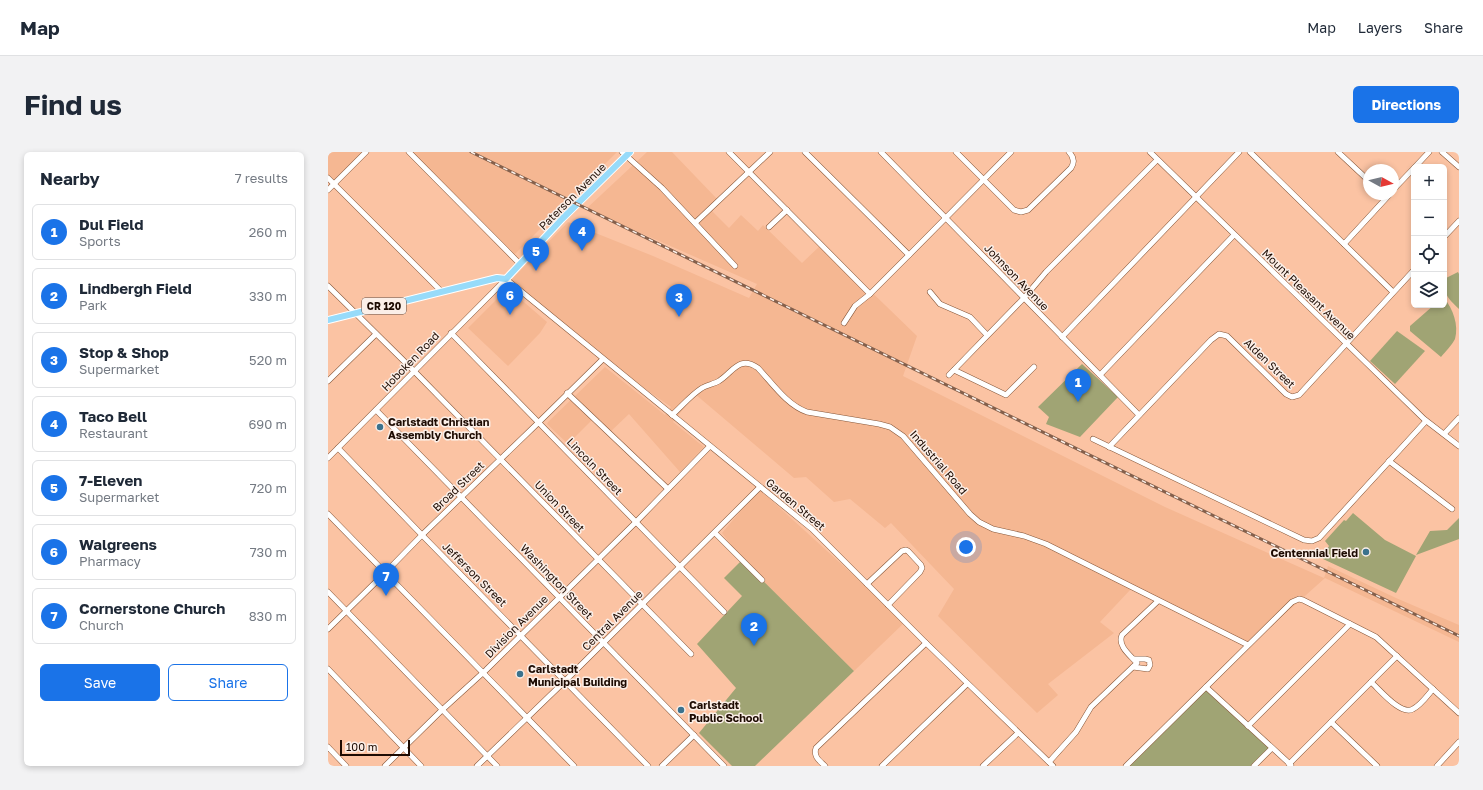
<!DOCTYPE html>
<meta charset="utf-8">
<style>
:root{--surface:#fff;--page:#f2f2f3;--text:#1f2937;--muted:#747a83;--line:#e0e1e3;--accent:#1a73e8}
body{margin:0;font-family:"Golos Text",sans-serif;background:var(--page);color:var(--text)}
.controls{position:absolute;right:12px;top:12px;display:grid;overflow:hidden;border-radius:6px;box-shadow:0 2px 6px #0003}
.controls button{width:36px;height:36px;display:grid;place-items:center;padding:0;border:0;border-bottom:1px solid var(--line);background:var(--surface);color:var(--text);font:20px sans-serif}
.compass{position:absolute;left:1035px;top:12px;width:36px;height:36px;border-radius:50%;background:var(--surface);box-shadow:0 2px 6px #0003;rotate:98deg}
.scale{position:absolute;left:12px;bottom:10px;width:70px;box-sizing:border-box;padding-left:4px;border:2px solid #1d0b02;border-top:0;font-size:11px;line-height:14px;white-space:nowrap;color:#1d0b02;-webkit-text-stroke:3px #fbefe8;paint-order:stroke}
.you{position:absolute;left:638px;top:395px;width:14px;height:14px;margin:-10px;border:3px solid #fff;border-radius:50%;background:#1a73e8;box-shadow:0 0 0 6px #1a73e833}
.badge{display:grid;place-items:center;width:26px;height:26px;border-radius:50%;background:var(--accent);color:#fff;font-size:13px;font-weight:700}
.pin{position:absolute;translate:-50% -33px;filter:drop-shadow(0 1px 2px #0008)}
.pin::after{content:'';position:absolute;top:21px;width:14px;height:12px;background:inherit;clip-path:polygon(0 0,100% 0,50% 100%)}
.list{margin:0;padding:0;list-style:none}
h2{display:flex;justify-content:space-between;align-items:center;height:52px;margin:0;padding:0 16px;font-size:17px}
h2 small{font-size:13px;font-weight:400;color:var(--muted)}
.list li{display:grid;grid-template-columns:26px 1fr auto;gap:12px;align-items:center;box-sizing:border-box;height:56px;margin:0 8px 8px;padding:0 8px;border:1px solid var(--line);border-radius:6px}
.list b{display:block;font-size:15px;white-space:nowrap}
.list p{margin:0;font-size:13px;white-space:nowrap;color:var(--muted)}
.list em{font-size:13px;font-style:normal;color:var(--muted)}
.actions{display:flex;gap:8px;padding:12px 16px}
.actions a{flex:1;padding:9px 0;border:1px solid var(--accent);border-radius:6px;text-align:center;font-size:14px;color:var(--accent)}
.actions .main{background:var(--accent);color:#fff}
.icon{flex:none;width:22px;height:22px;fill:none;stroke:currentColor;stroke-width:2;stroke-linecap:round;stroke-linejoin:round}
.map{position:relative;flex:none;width:1131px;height:614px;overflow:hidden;border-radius:6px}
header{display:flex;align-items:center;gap:24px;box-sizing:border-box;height:56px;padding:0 20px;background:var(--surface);border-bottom:1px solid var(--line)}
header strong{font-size:19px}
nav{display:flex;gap:22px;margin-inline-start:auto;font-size:14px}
.intro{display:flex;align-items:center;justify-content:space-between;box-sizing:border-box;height:96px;padding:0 24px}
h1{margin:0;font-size:28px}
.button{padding:10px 18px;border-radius:6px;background:var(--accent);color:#fff;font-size:14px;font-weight:700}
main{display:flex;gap:24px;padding:0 24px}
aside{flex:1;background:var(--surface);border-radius:6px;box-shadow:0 2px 6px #0003}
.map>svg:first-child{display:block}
.built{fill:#f5b792}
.green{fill:#a0a474}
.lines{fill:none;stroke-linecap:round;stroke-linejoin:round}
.minor-casing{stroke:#875739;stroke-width:6}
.major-casing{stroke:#fff;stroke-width:8}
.minor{stroke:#fff;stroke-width:5}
.major{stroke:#97dbfa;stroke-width:6}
.rail-casing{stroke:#84604c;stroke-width:3}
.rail{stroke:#fbefe8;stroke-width:1.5;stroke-dasharray:4.5;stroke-linecap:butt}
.poi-dot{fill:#3b728d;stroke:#fbefe8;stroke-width:1.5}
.labels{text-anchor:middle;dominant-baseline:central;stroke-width:3;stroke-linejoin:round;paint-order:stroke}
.shield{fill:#fbefe8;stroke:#604f47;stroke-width:1}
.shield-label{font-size:10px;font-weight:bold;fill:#1d0b02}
.street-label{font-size:11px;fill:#1d0b02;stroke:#fbefe8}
.poi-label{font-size:11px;font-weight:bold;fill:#1d0b02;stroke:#fbefe8;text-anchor:start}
</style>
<header>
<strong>Map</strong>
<nav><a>Map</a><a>Layers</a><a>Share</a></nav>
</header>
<div class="intro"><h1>Find us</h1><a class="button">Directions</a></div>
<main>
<aside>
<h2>Nearby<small>7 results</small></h2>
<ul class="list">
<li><span class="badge">1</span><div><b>Dul Field</b><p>Sports</p></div><em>260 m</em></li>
<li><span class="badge">2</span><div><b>Lindbergh Field</b><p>Park</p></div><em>330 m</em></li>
<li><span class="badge">3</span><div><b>Stop &amp; Shop</b><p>Supermarket</p></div><em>520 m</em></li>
<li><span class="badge">4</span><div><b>Taco Bell</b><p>Restaurant</p></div><em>690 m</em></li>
<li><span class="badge">5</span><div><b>7-Eleven</b><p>Supermarket</p></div><em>720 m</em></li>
<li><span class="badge">6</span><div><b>Walgreens</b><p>Pharmacy</p></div><em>730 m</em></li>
<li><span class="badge">7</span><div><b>Cornerstone Church</b><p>Church</p></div><em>830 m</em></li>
</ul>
<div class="actions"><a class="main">Save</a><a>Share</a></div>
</aside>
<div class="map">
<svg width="1131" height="614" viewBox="0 0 1131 614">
<rect width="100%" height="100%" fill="#fbc3a3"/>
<g class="built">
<path d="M0 0H39L6 35 0 29Z"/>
<path d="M77 0H289L184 105Z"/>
<path d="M319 0H344L391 49 382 57 401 76 413 63 430 79 435 73 474 111 494 92 589 184 575 224 837 355 996 426 1000 414 1068 446 1131 473V490L997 426 921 494 803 437 772 470 786 481 720 532 730 543 709 561 610 464 626 437 563 371 557 376 522 347 506 350 478 325 466 326 367 242 345 270 376 295 352 320 301 262 281 281 265 267 240 292 219 272 220 270 277 215 337 263 343 255 275 207 181 130 240 70 325 104 421 146 429 132 258 57Z"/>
<path d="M178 138 183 139 219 170 212 181 180 214 140 176Z"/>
<path d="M431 337 577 470 526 519 414 408 394 381Z"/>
</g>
<g class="green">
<path d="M1130 120 1131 122V157C1120 146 1116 143 1116 127Z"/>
<path d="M1116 146C1125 157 1131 173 1127 187 1124 193 1117 200 1113 205L1082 179V174L1106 153H1116Z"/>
<path d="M1069 179 1097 199 1067 232 1042 209Z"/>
<path d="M754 212 790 245 752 285 718 272 721 265 710 255Z"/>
<path d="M1025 361 1057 388 1088 404 1068 441 995 407 999 397 1001 394 997 389 1016 368 1018 369Z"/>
<path d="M1131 366V387L1088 403 1102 379 1119 378Z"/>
<path d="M414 408 526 519 427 614H404L371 581 408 536 369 492 414 444 396 426Z"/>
<path d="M880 535 945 597 927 614H800Z"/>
</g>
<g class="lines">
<g class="minor-casing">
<g id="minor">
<path d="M81 0 192 112"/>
<path d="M294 0 334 36 407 114"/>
<path d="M401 0 542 142"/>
<path d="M477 0 581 103"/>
<path d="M553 0 811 263"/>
<path d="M628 0 686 58 693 60 700 58 743 16C747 10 746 5 741 0"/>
<path d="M822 0 1096 267 1131 294"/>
<path d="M922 0 1065 140"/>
<path d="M1010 0 1041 29"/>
<path d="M1114 0 1131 15"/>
<path d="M1087 15 1101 0"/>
<path d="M0 26 113 139"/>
<path d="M0 38 38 0"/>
<path d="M1065 38 1086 16"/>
<path d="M367 71 442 0"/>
<path d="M441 75 459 58"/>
<path d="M1116 85 1131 69"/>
<path d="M1016 92 1062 42"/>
<path d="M0 134 87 220 363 502"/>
<path d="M602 140 612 152 642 165 659 183"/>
<path d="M516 171 527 154 542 142 581 103 683 0"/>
<path d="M123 181 396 460"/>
<path d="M734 185 911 0"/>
<path d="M626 218 678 243 706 215"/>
<path d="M621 223 696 146 718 120 829 8"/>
<path d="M772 223 906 83"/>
<path d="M0 229 48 182"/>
<path d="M239 241 340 337"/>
<path d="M48 258 396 614"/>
<path d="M344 263C354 254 363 243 374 236 379 233 386 232 391 229 405 220 411 203 430 216 445 232 459 253 479 260L551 272 562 275 575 284 642 362 651 370 665 377 696 384 718 392 920 493"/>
<path d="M1116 282 1131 266"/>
<path d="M765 287 976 388 984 389 991 386 1098 269"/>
<path d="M781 295 883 188 891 182 899 184 958 242 964 245 971 243 1086 118"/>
<path d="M10 296 94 383 320 614"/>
<path d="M0 306 178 127 484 377 598 491 725 614"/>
<path d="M1061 309 1124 357"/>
<path d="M0 362 246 614"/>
<path d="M387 381 434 428"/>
<path d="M539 432 574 399 578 398 580 399 593 413 594 416 592 420 560 453"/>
<path d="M0 440 169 614"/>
<path d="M0 477 57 421 94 383 211 270 275 207"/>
<path d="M805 515 820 517 822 513 821 508 817 507H806"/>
<path d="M0 517 93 614"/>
<path d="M1043 530C1052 538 1073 564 1085 557 1093 553 1099 544 1105 537"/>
<path d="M878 535 963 613"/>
<path d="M1003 570 1049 614"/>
<path d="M920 574 1022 472"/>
<path d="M0 595 18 614"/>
<path d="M721 610 748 580 763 555 809 511C803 504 789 494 794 483L830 449"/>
<path d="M961 612 1069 504"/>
<path d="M57 614 114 558 158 518 308 370 382 294"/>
<path d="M149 614 237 529 432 335"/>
<path d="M334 614 366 583"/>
<path d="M497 614C492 609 485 605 488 596L598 491"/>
<path d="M554 614 639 532"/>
<path d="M655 614 690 581"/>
<path d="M798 614 964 450 971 447 975 448 1048 485 1131 561"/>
<path d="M926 614 944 596"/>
<path d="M1109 614 1131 590"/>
</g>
</g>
<g class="major-casing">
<path id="major" d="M0 168 169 126 178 127 234 67 302 0"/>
</g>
<use href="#minor" class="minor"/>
<use href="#major" class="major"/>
<g class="rail-casing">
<path id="rail" d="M143 0 1131 484"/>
</g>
<use href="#rail" class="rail"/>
</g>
<g class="poi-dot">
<circle cx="52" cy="275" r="4"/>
<circle cx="1038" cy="400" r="4"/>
<circle cx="192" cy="522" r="4"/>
<circle cx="353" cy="558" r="4"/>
</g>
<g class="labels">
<rect class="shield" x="34" y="146" width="44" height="16" rx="3"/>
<g class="shield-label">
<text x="56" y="154">CR 120</text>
</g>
<g class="street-label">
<text transform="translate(244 44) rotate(-45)">Paterson Avenue</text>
<text transform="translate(689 125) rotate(46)">Johnson Avenue</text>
<text transform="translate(981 142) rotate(44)">Mount Pleasant Avenue</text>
<text transform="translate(82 209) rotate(-46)">Hoboken Road</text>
<text transform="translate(942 211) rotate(44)">Alden Street</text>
<text transform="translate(611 310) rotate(49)">Industrial Road</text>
<text transform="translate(267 314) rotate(46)">Lincoln Street</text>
<text transform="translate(130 334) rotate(-44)">Broad Street</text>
<text transform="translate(468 352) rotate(40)">Garden Street</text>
<text transform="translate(232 354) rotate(46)">Union Street</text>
<text transform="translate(147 422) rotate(45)">Jefferson Street</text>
<text transform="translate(229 429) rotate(46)">Washington Street</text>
<text transform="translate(284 468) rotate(-45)">Central Avenue</text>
<text transform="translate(188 474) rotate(-45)">Division Avenue</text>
</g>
<g class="poi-label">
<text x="60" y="269">Carlstadt Christian<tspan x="60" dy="13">Assembly Church</tspan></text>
<text x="1030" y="400" text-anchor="end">Centennial Field</text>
<text x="200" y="516">Carlstadt<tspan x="200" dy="13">Municipal Building</tspan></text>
<text x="361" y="552">Carlstadt<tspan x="361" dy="13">Public School</tspan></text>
</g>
</g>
</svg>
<div class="controls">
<button>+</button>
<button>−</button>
<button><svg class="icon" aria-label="locate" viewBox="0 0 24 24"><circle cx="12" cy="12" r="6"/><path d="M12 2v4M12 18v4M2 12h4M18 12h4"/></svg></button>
<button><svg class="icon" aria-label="layers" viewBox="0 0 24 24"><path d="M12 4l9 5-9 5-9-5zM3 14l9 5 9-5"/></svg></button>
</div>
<svg class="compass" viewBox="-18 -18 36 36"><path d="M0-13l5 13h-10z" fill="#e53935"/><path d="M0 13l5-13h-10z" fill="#747a83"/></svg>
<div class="scale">100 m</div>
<div class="you"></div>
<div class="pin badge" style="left:750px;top:250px">1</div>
<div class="pin badge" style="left:426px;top:494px">2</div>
<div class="pin badge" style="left:351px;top:165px">3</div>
<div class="pin badge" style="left:254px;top:99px">4</div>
<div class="pin badge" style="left:208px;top:119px">5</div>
<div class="pin badge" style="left:182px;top:163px">6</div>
<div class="pin badge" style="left:58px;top:444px">7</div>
</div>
</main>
